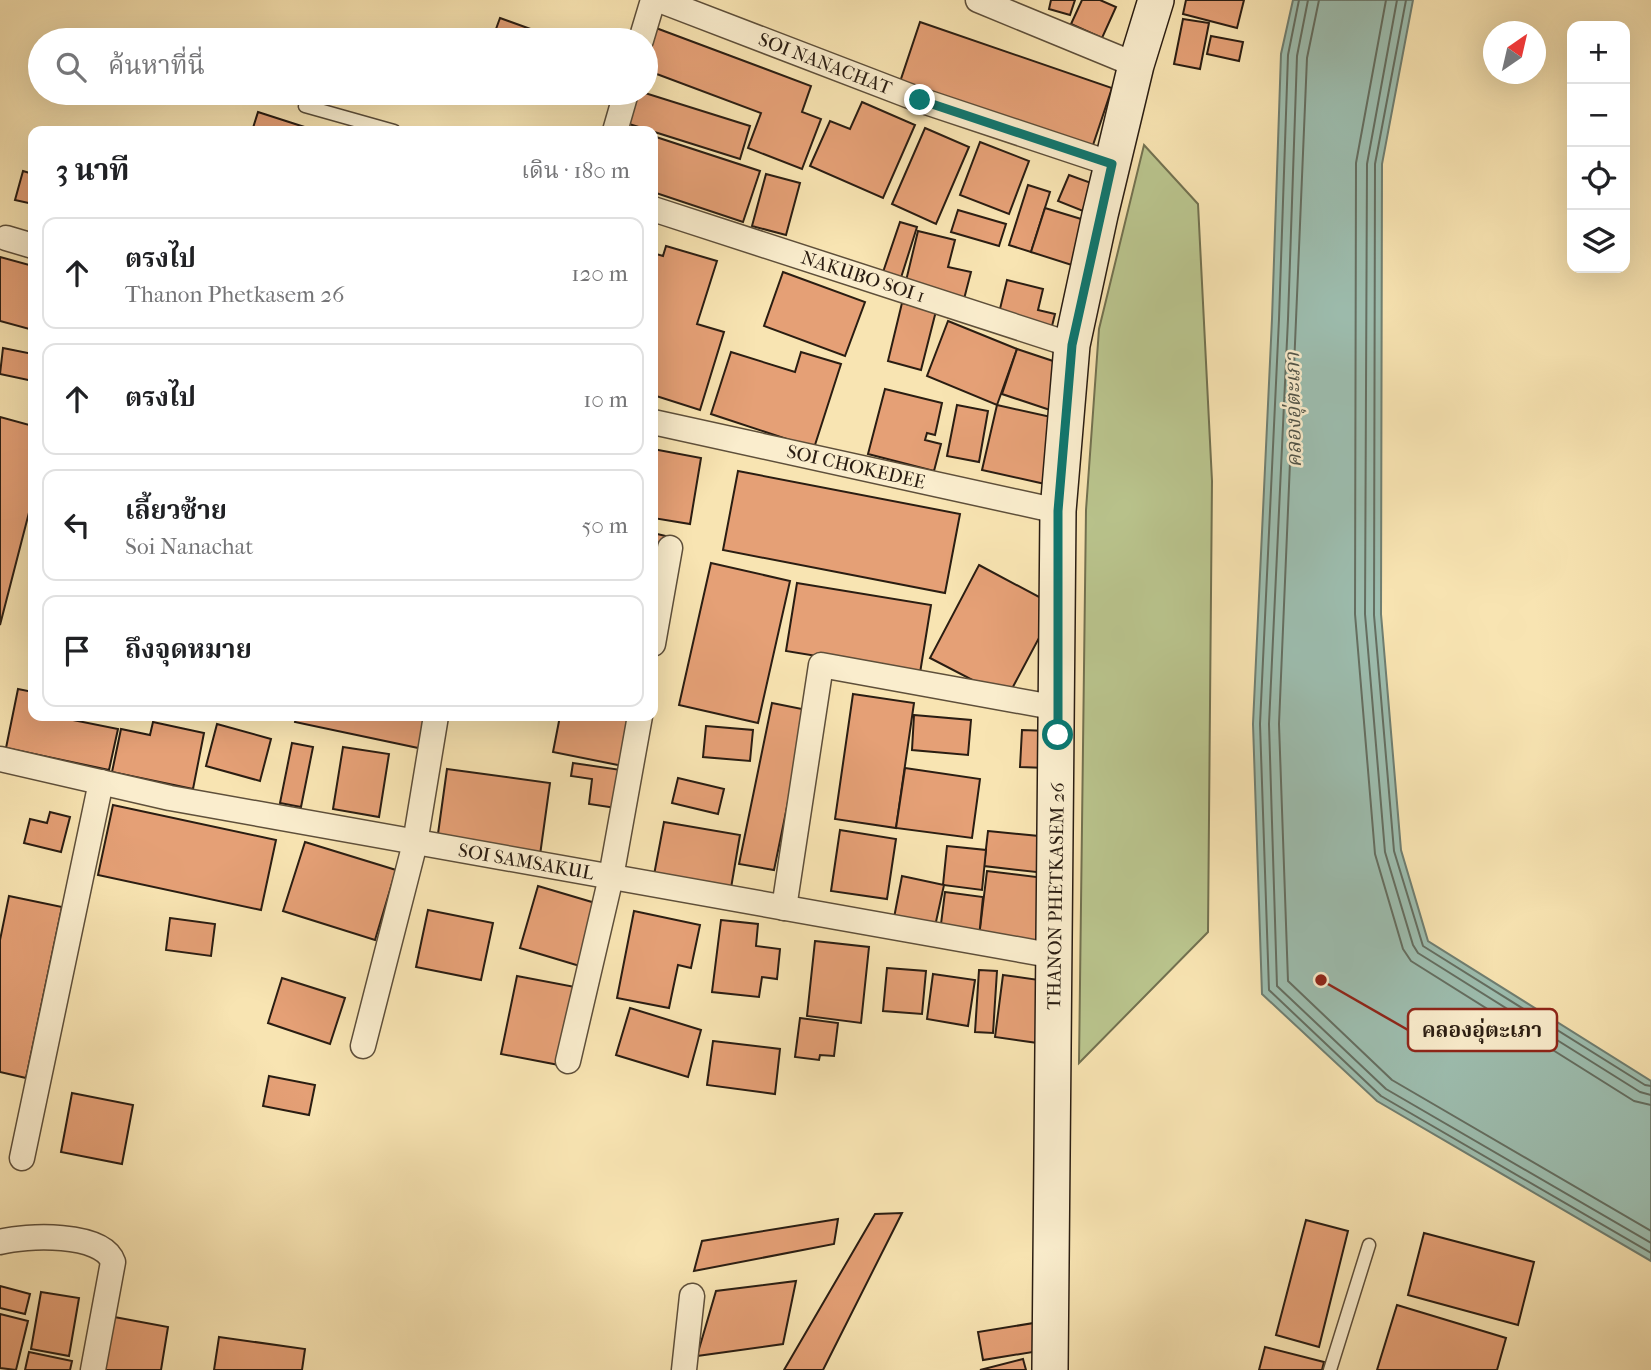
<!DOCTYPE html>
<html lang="th">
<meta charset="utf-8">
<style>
:root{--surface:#fff;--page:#f2f2f2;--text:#202124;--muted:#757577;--line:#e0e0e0}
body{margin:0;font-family:"IM FELL French Canon","Noto Serif Thai",serif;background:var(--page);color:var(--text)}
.controls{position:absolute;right:21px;top:21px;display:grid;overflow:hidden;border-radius:14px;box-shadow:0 7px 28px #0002}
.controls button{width:63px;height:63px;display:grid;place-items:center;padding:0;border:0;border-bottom:2px solid var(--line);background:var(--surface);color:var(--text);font:35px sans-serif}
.compass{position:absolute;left:1483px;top:21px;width:63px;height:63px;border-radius:50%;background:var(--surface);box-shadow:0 7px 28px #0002;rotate:34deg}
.stop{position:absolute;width:21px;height:21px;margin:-16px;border:5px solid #0f766e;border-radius:50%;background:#fff}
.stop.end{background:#0f766e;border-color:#fff;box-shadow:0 2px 7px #0008}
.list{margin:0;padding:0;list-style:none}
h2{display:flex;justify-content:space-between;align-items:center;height:91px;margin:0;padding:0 28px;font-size:30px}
h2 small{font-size:23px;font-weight:400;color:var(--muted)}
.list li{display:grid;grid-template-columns:46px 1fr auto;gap:21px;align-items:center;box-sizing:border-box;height:112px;margin:0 14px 14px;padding:0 14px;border:2px solid var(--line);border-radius:14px}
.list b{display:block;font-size:26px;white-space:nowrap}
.list p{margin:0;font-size:23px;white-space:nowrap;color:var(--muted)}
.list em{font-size:23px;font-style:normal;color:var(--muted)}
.icon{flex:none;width:38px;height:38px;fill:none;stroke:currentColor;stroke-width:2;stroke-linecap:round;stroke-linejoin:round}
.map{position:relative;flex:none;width:1651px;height:1370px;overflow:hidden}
.search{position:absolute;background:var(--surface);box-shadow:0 7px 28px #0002;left:28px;top:28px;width:630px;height:77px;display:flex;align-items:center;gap:18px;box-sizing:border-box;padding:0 24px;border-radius:38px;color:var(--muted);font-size:26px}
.panel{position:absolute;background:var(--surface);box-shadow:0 7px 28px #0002;left:28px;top:126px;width:630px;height:595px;border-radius:14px}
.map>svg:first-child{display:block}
.green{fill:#bac58e;stroke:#727150;stroke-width:2}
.water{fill:#9dbeb0;stroke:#6f7e71;stroke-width:2}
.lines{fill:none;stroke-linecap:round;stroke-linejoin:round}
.shore{stroke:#646e61;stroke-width:2}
.building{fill:#e5a076;stroke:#2a1d12;stroke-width:2}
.lane-casing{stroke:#5e4f3a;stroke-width:15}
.street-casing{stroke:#5e4f3a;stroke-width:27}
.secondary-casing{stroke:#2a1d12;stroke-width:38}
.lane{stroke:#faedcd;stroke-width:12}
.street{stroke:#faedcd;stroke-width:24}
.secondary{stroke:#faedcd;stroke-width:35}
.route{stroke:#0f766e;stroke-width:9}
.labels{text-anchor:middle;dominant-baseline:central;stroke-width:5;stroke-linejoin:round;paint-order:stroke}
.street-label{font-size:19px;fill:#2a1d12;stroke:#faedcd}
.water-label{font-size:21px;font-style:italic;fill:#525549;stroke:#faedcd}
.leader{fill:none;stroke:#8f2418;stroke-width:2.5}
.callout-dot{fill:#8f2418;stroke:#faedcd;stroke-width:2.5}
.callout{fill:#faedcd;stroke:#8f2418;stroke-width:2.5}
.callout-label{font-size:21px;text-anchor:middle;font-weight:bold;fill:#2a1d12}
</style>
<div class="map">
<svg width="1651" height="1370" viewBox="0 0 1651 1370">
<rect width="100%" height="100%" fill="#f8e4b2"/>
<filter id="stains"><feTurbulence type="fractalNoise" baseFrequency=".00286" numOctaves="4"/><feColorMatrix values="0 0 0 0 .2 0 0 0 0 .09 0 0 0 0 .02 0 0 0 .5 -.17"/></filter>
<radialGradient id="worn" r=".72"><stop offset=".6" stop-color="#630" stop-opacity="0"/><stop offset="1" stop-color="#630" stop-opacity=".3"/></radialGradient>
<path class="green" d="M1144 145 1198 204 1212 481 1208 932 1079 1063 1086 510 1099 329Z"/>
<path class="water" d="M1293 0H1413L1382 164 1381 614 1401 850 1428 941 1651 1081V1261L1377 1101 1262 994 1253 724 1272 319 1281 54Z"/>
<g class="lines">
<g class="shore">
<path d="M1299 0 1288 55 1279 319 1260 724 1269 990 1381 1096 1651 1253"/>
<path d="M1308 0 1297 56 1288 319 1269 724 1277 986 1386 1089 1651 1243"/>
<path d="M1319 0 1307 58 1279 724 1288 981 1392 1080 1651 1231"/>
<path d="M1386 0 1356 163 1355 614 1375 854 1403 949 1411 961 1634 1101 1651 1105"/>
<path d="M1397 0 1367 164 1365 614 1385 852 1413 945 1418 953 1640 1092 1651 1095"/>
<path d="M1406 0 1375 164 1374 615 1394 851 1423 946 1645 1085 1651 1086"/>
</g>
</g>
<g class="building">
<path d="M1051 0H1075L1070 15 1049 9Z"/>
<path d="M1082 0H1100L1116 7 1102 38 1071 24Z"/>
<path d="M1186 0H1244L1237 28 1183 14Z"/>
<path d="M500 18 561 40H492Z"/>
<path d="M1183 19 1209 23 1200 69 1174 64Z"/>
<path d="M920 22 1112 88 1091 151 899 85Z"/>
<path d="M656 28 811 86 802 112 821 119 802 169 748 148 761 113 646 70V54Z"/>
<path d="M1211 36 1243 42 1239 61 1207 54Z"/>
<path d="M636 93H645L750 126 740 159 626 123Z"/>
<path d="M862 102 915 125 883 198 810 166 830 121 850 129Z"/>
<path d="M258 112 317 131H252Z"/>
<path d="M925 128 969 147 936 224 892 204Z"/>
<path d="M653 136 760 171 743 222 653 192Z"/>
<path d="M980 142 1029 161 1009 214 960 195Z"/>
<path d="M23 171 33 174V204L15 200Z"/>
<path d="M766 174 800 183 786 235 752 226Z"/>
<path d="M1069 175 1094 184 1083 211 1058 201Z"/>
<path d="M1028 185 1050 192 1031 252 1009 245Z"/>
<path d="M1045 208 1091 222 1078 267 1031 252Z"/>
<path d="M958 210 1006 224 999 246 951 232Z"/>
<path d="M900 222 917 227 899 284 881 278Z"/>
<path d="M918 231 955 240 948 267 971 272 964 299 905 285Z"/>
<path d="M666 246 717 261 697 324 724 332 700 410 653 395V310L656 300 653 299V253L663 256Z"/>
<path d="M0 257 33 266V330L0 321Z"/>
<path d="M783 272 865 302 845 356 764 326Z"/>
<path d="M1007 280 1043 289 1038 310 1055 314 1052 326 999 313Z"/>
<path d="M902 303 936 311 921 370 888 361Z"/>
<path d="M948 321 1017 349 997 405 927 376Z"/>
<path d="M3 348 33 354V381L0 374Z"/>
<path d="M1017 349 1068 366 1053 411 1002 394Z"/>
<path d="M731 352 795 372 801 352 841 364 814 448 711 414Z"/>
<path d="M885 389 942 403 935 435 927 433 925 440 941 444 934 471 868 454Z"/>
<path d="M957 405 988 411 979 462 947 456Z"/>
<path d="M997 405 1060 419 1045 484 982 470Z"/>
<path d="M0 417 33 426V497L0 625Z"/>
<path d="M653 449 701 458 690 524 653 518Z"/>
<path d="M738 471 960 514 945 593 723 550Z"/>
<path d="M653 533 674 538 653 624Z"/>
<path d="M711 563 790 581 758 723 679 705Z"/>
<path d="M979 565 1056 606 1007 698 930 658Z"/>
<path d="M797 583 931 605 920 673 786 651Z"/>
<path d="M18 689 33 692V716H53L118 729 109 770 6 748Z"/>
<path d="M853 694 914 703 896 828 835 819Z"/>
<path d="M772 703 807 710 774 870 739 864Z"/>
<path d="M914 715 971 720 968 755 912 750Z"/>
<path d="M296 716H430L423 749 295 722Z"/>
<path d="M560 716H638L628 767 553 752Z"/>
<path d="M153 722 204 733 193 789 112 772 121 729 150 735Z"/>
<path d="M217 724 271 739 260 781 206 766Z"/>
<path d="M706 726 753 730 750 761 703 757Z"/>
<path d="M1022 730 1049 731 1047 768 1020 767Z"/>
<path d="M292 743 313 747 301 807 280 803Z"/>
<path d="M343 747 389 754 379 817 333 809Z"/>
<path d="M573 763 628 771 623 809 589 804 592 779 571 776Z"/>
<path d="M905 768 980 779 972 838 896 828Z"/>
<path d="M447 769 550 783 540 855 437 841Z"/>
<path d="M678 778 724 789 718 814 672 803Z"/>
<path d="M113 805 276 840 261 910 98 875Z"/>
<path d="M50 812 70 817 61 852 24 843 30 819 47 823Z"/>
<path d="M664 822 740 835 731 888 654 875Z"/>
<path d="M840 830 896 839 887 899 831 891Z"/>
<path d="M988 831 1049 837 1045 873 984 866Z"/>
<path d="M305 842 396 870 375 940 283 911Z"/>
<path d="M947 846 986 850 982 890 943 885Z"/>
<path d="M987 871 1053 879 1045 945 979 937Z"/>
<path d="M902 876 944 885 934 931 893 923Z"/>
<path d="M538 886 602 905 583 967 520 948Z"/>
<path d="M945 892 983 897 979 937 940 932Z"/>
<path d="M9 896 62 907 26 1078 0 1072V940Z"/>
<path d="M428 910 493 923 481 980 416 967Z"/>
<path d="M634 911 700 925 691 968 678 965 669 1008 617 998Z"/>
<path d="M170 918 215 924 211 956 166 950Z"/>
<path d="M721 920 758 924 756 946 780 949 777 979 762 977 759 997 712 992Z"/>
<path d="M815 941 869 947 861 1023 807 1016Z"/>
<path d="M887 968 926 971 922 1014 883 1011Z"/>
<path d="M979 970 997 971 993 1033 975 1032Z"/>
<path d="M933 974 975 980 968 1026 927 1019Z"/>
<path d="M1003 975 1053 982 1045 1044 995 1037Z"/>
<path d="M517 976 575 987 559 1065 501 1054Z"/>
<path d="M282 978 345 998 330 1044 268 1023Z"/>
<path d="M630 1008 701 1030 688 1077 616 1055Z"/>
<path d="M800 1018 838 1023 834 1056 820 1055 819 1060 795 1057Z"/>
<path d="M713 1041 780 1049 775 1094 707 1085Z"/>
<path d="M269 1076 315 1085 309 1115 263 1106Z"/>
<path d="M72 1093 133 1105 122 1164 61 1152Z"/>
<path d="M902 1213 823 1370H784L875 1214Z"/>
<path d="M838 1219 834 1244 694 1271 702 1241Z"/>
<path d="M1306 1220 1348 1231 1319 1347 1276 1335Z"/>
<path d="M1424 1233 1534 1262 1518 1325 1408 1295Z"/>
<path d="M796 1281 783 1344 697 1356 716 1291Z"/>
<path d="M0 1286 30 1294 25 1314 0 1308Z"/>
<path d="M41 1292 79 1298 69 1356 31 1349Z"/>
<path d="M1397 1305 1506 1338 1497 1370H1377Z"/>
<path d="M0 1314 28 1321 16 1370 0 1368Z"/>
<path d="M109 1316 168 1327 161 1370H100Z"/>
<path d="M1040 1322 1045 1350 983 1360 978 1332Z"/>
<path d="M219 1337 305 1349 302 1370H214Z"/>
<path d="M1265 1347 1324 1362 1322 1370H1259Z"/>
<path d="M29 1352 72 1361 70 1370H25Z"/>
<path d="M1023 1359 1026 1370H980Z"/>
</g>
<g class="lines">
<g class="lane-casing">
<g id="lane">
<path d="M305 106 394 131"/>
<path d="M1330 1370 1369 1245"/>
</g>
</g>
<g class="street-casing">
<g id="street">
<path d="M659 0 920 100 1112 164"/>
<path d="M978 0 1136 65"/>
<path d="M641 40 653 0"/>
<path d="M615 131 626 93"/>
<path d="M653 209 1072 345"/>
<path d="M6 238 33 246"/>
<path d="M653 422 1058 511"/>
<path d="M653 644 670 548"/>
<path d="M0 759 170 798 1055 956"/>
<path d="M784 908 821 665 1058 708"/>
<path d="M363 1046 415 843 436 716"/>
<path d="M568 1061 611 877 640 716"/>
<path d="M22 1158 101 782"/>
<path d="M0 1242C25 1235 103 1232 113 1262L93 1370"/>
<path d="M684 1370 692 1296"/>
</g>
</g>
<g class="secondary-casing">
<path id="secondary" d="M1050 1370 1058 511 1072 345 1100 215 1136 65 1156 0"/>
</g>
<use href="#lane" class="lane"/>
<use href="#street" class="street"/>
<use href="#secondary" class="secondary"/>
</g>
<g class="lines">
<path class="route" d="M920 100 1112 164 1072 345 1058 511V735"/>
</g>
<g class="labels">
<g class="street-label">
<text transform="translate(825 64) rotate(21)">SOI NANACHAT</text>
<text transform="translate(863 277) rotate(18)">NAKUBO SOI 1</text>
<text transform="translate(856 467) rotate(13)">SOI CHOKEDEE</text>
<text transform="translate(526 862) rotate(10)">SOI SAMSAKUL</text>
<text transform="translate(1056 896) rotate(-89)">THANON PHETKASEM 26</text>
</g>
<g class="water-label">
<text transform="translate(1293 410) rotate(-91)">คลองอุ่ตะเภา</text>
</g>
</g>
<path class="leader" d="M1321 980L1408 1030"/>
<circle class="callout-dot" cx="1321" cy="980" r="7"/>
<rect class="callout" x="1408" y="1009" width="149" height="42" rx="7"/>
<g class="callout-label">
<text x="1482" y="1037">คลองอุ่ตะเภา</text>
</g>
<rect width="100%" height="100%" filter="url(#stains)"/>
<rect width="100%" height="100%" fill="url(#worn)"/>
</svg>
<div class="controls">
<button>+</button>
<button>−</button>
<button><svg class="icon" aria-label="locate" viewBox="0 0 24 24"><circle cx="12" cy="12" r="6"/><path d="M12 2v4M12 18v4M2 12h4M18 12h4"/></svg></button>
<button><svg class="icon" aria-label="layers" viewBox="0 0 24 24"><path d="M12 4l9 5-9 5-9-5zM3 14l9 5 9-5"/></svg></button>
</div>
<svg class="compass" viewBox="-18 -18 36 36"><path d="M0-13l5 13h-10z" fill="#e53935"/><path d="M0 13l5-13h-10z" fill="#757577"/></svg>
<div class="stop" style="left:1058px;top:735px"></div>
<div class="stop end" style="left:920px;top:100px"></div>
<div class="search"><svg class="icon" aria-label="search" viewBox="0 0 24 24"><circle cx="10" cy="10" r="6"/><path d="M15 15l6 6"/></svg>ค้นหาที่นี่</div>
<section class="panel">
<h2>3 นาที<small>เดิน · 180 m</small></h2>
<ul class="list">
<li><svg class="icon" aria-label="ahead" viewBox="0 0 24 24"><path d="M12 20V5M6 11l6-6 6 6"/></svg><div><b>ตรงไป</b><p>Thanon Phetkasem 26</p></div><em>120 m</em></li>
<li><svg class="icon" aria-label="ahead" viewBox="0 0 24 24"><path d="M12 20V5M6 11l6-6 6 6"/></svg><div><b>ตรงไป</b></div><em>10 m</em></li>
<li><svg class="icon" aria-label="left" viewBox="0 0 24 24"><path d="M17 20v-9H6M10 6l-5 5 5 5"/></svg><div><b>เลี้ยวซ้าย</b><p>Soi Nanachat</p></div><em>50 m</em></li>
<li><svg class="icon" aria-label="arrive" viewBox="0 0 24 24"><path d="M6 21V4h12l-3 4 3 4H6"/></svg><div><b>ถึงจุดหมาย</b></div></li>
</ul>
</section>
</div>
